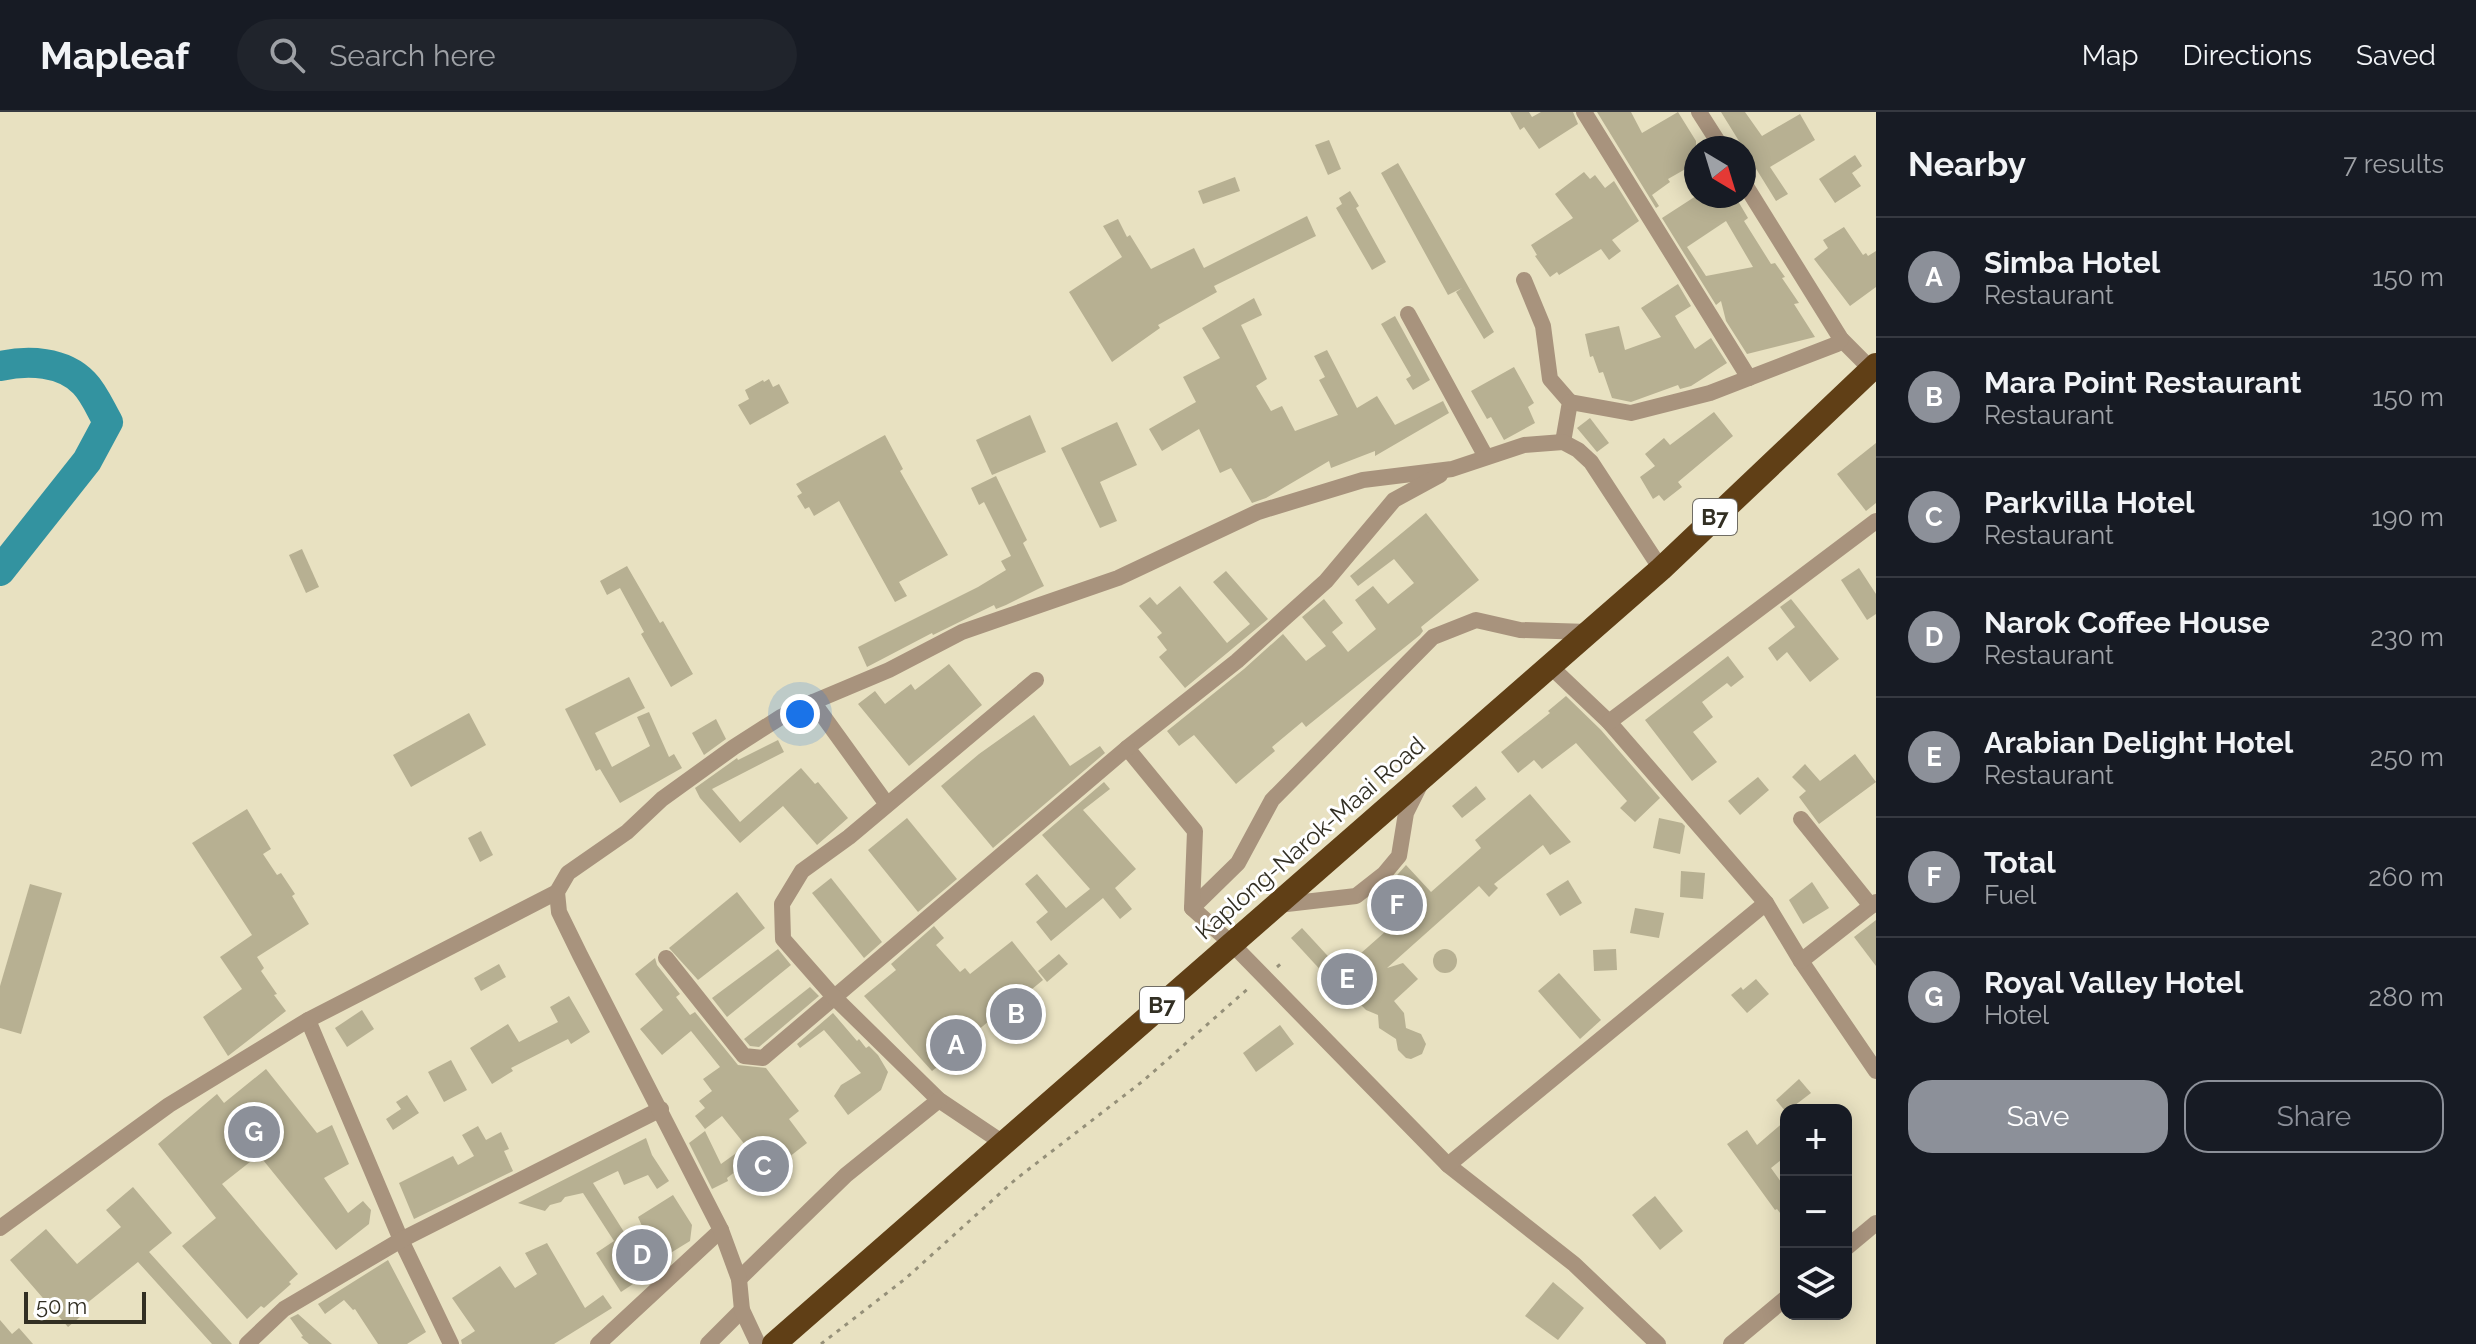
<!DOCTYPE html>
<meta charset="utf-8">
<style>
:root{--surface:#171b24;--page:#20242c;--text:#f1f3f6;--muted:#9ea1a6;--line:#363941;--accent:#8c9099}
body{margin:0;font-family:Raleway,sans-serif;background:var(--page);color:var(--text)}
.controls{position:absolute;right:24px;bottom:24px;display:grid;overflow:hidden;border-radius:16px;box-shadow:0 4px 20px #0003}
.controls button{width:72px;height:72px;display:grid;place-items:center;padding:0;border:0;border-bottom:2px solid var(--line);background:var(--surface);color:var(--text);font:40px sans-serif}
.compass{position:absolute;left:1684px;top:24px;width:72px;height:72px;border-radius:50%;background:var(--surface);box-shadow:0 4px 20px #0003;rotate:142deg}
.scale{position:absolute;left:24px;bottom:20px;width:122px;box-sizing:border-box;padding-left:8px;border:4px solid #322f23;border-top:0;font-size:22px;line-height:28px;white-space:nowrap;color:#322f23;-webkit-text-stroke:6px #fff;paint-order:stroke}
.you{position:absolute;left:800px;top:602px;width:28px;height:28px;margin:-20px;border:6px solid #fff;border-radius:50%;background:#1a73e8;box-shadow:0 0 0 12px #1a73e833}
.badge{display:grid;place-items:center;width:52px;height:52px;border-radius:50%;background:var(--accent);color:#fff;font-size:26px;font-weight:700}
.pin{position:absolute;translate:-50% -50%;border:4px solid #fff;box-shadow:0 2px 8px #0006}
.list{margin:0;padding:0;list-style:none}
h2{display:flex;justify-content:space-between;align-items:center;height:104px;margin:0;padding:0 32px;font-size:34px}
h2 small{font-size:26px;font-weight:400;color:var(--muted)}
.list li{display:grid;grid-template-columns:52px 1fr auto;gap:24px;align-items:center;box-sizing:border-box;height:120px;padding:0 32px;border-top:2px solid var(--line)}
.list b{display:block;font-size:30px;white-space:nowrap}
.list p{margin:0;font-size:26px;white-space:nowrap;color:var(--muted)}
.list em{font-size:26px;font-style:normal;color:var(--muted)}
.actions{display:flex;gap:16px;padding:24px 32px}
.actions a{flex:1;padding:18px 0;border:2px solid var(--accent);border-radius:24px;text-align:center;font-size:28px;color:var(--accent)}
.actions .main{background:var(--accent);color:#fff}
.icon{flex:none;width:44px;height:44px;fill:none;stroke:currentColor;stroke-width:2;stroke-linecap:round;stroke-linejoin:round}
.map{position:relative;flex:none;width:1876px;height:1232px;overflow:hidden}
header{display:flex;align-items:center;gap:48px;box-sizing:border-box;height:112px;padding:0 40px;background:var(--surface);border-bottom:2px solid var(--line)}
header strong{font-size:38px}
nav{display:flex;gap:44px;margin-inline-start:auto;font-size:28px}
.search{width:560px;height:72px;background:var(--page);display:flex;align-items:center;gap:20px;box-sizing:border-box;padding:0 28px;border-radius:44px;color:var(--muted);font-size:30px}
main{display:flex}
aside{flex:1;background:var(--surface)}
.map>svg:first-child{display:block}
.lines{fill:none;stroke-linecap:round;stroke-linejoin:round}
.river{stroke:#3393a0;stroke-width:30}
.building{fill:#b7b092;fill-rule:evenodd}
.path{stroke:#959079;stroke-width:3;stroke-dasharray:4 6;stroke-linecap:butt}
.minor{stroke:#a8937d;stroke-width:16}
.highway{stroke:#603f16;stroke-width:24}
.labels{text-anchor:middle;dominant-baseline:central;stroke-width:6;stroke-linejoin:round;paint-order:stroke}
.shield{fill:#fff;stroke:#706d65;stroke-width:2}
.shield-label{font-size:22px;font-weight:bold;fill:#322f23}
.street-label{font-size:24px;fill:#322f23;stroke:#fff}
</style>
<header>
<strong>Mapleaf</strong>
<div class="search"><svg class="icon" aria-label="search" viewBox="0 0 24 24"><circle cx="10" cy="10" r="6"/><path d="M15 15l6 6"/></svg>Search here</div>
<nav><a>Map</a><a>Directions</a><a>Saved</a></nav>
</header>
<main>
<div class="map">
<svg width="1876" height="1232" viewBox="0 0 1876 1232">
<rect width="100%" height="100%" fill="#e8e1c1"/>
<g class="lines">
<path class="river" d="M0 254C28 248 63 249 84 271 94 281 101 298 108 310L87 349 0 459"/>
</g>
<g class="building">
<path d="M1510 0H1529L1532 5 1541 0H1573L1578 12 1539 37 1524 15 1520 18Z"/>
<path d="M1597 0H1631L1642 21 1678 0 1696 29V51L1668 67 1670 70 1652 83 1659 94 1656 96Z"/>
<path d="M1721 0H1745L1762 24 1800 2 1815 28 1770 55 1788 82 1776 89Z"/>
<path d="M1329 28 1341 57 1328 63 1315 33Z"/>
<path d="M1855 43 1862 54 1852 61 1861 74 1835 91 1819 67Z"/>
<path d="M1398 51 1494 220 1484 227 1456 180 1462 176 1448 183 1381 61Z"/>
<path d="M1584 60 1590 67 1595 63 1605 76 1614 69 1639 109 1612 128 1621 139 1609 148 1601 137 1559 163 1557 160 1550 165 1535 144 1537 143 1531 133 1573 106 1555 82Z"/>
<path d="M1235 65 1240 79 1203 92 1198 79Z"/>
<path d="M1350 79 1359 94 1356 96 1386 150 1372 158 1336 96 1342 92 1339 86Z"/>
<path d="M1696 84H1735L1748 106 1744 109 1771 152 1775 151 1785 165 1782 166 1799 191 1794 192 1815 225 1747 242 1726 209 1721 189 1716 193 1662 106ZM1726 109 1753 155 1706 164 1687 135Z"/>
<path d="M1307 104 1316 124 1214 174 1217 180 1158 213 1160 216 1112 250 1069 180 1122 145 1103 114 1118 107 1127 125 1130 123 1151 157 1194 136 1204 156Z"/>
<path d="M1844 115 1863 143 1866 141 1868 144 1876 139V175L1850 194 1814 147 1828 136 1823 128Z"/>
<path d="M1678 172 1691 194 1675 204 1679 211 1695 237 1711 226 1727 251 1691 274 1680 277 1678 273 1631 290 1612 286 1603 260 1599 261 1593 244 1590 245 1585 222 1619 214 1625 238 1661 225 1641 196Z"/>
<path d="M1254 186 1262 203 1241 213 1267 267 1256 274 1271 299 1282 294 1295 319 1338 303 1319 268 1325 265 1314 244 1327 238 1357 296 1377 284 1395 313 1443 289 1449 301 1375 344V339L1331 356 1329 349 1266 386 1252 391 1231 356 1220 361 1199 317 1162 339 1149 317 1196 290 1183 265 1220 246 1202 216Z"/>
<path d="M1395 204 1430 268 1413 278 1406 267 1411 264 1381 212Z"/>
<path d="M1514 255 1534 291 1528 295 1535 311 1504 328 1491 305 1487 307 1471 279Z"/>
<path d="M769 267 773 275 779 272 789 291 750 313 738 293 749 287 745 278 763 268 764 270Z"/>
<path d="M1714 300 1733 324 1678 370 1682 375 1664 389 1659 383 1653 387 1640 365 1655 354 1645 342 1664 326 1670 333Z"/>
<path d="M1030 303 1046 340 992 363 976 328Z"/>
<path d="M1590 306 1609 331 1597 340 1577 316Z"/>
<path d="M1117 310 1137 353 1100 370 1117 409 1100 416 1061 336Z"/>
<path d="M885 323 903 357 900 359 948 443 899 470 907 484 895 490 839 389 814 404 809 395 805 397 797 384 802 381 796 372Z"/>
<path d="M1876 331V391L1866 399 1837 362Z"/>
<path d="M996 364 1027 428 1023 431 1044 474 1006 493 996 497 994 493 933 523 932 521 867 555 858 535 978 475 1006 458 1001 449 1011 444 984 390 979 393 971 376Z"/>
<path d="M1426 401 1479 468 1421 515 1423 519 1420 523 1306 615 1302 610 1272 635 1275 639 1236 672 1194 623 1179 634 1167 619 1244 557 1283 522 1306 549 1326 534 1302 505 1324 487 1343 511 1332 520 1348 540 1376 517 1355 488 1373 474 1388 492 1414 471 1394 447 1358 474 1350 464Z"/>
<path d="M302 437 319 475 306 481 289 443Z"/>
<path d="M627 454 660 511 663 509 693 562 671 575 641 522 644 520 620 476 607 483 600 469Z"/>
<path d="M1859 456 1876 482V502L1867 508 1841 468Z"/>
<path d="M1226 459 1268 507 1185 576 1159 545 1167 538 1157 525 1162 521 1139 494 1150 485 1157 493 1180 474 1227 531 1250 512 1213 470Z"/>
<path d="M1791 487 1839 547 1810 570 1787 540 1777 549 1768 536 1795 515 1780 495Z"/>
<path d="M1728 544 1744 565 1731 575 1727 571 1702 590 1713 605 1693 620 1717 650 1692 669 1645 608Z"/>
<path d="M949 552 982 593 909 654 858 592 875 579 885 592 911 572 915 578Z"/>
<path d="M629 565 645 596 595 621 612 655 650 634 637 605 649 600 669 645 674 642 682 656 620 691 600 657 596 659 565 597Z"/>
<path d="M1566 584 1601 618 1660 686 1635 710 1620 696 1627 689 1576 631 1542 657 1534 648 1518 661 1501 640 1550 601 1548 599Z"/>
<path d="M469 601 486 633 411 675 393 643Z"/>
<path d="M1034 603 1070 654 1100 634 1105 641 993 736 941 674 979 642Z"/>
<path d="M716 607 726 627 704 643 692 621Z"/>
<path d="M778 628 784 640 712 677 740 710 801 656 815 672 818 670 848 706 817 733 783 694 740 731 700 686 695 676 737 646 738 648Z"/>
<path d="M1855 642 1876 670 1819 712 1799 685 1806 679 1792 665 1805 652 1820 669Z"/>
<path d="M1758 665 1769 678 1740 703 1728 689Z"/>
<path d="M1104 670 1110 677 1083 698 1136 757 1115 776 1132 797 1120 807 1103 786 1051 829 1036 810 1048 800 1025 772 1037 762 1066 796 1090 777 1042 723Z"/>
<path d="M1476 674 1486 687 1462 706 1452 694Z"/>
<path d="M1530 682 1571 730 1550 743 1543 733 1494 772 1498 776 1489 785 1479 774 1387 856 1403 851 1418 867 1394 889 1404 901 1406 916 1421 922 1426 932 1422 942 1411 947 1406 946 1398 938 1396 927 1379 916 1378 903 1366 898 1334 865 1412 796 1390 771 1406 753 1431 780 1481 736 1475 728Z"/>
<path d="M247 697 271 737 263 742 277 763 281 761 295 782 292 784 309 812 257 845 264 856 261 859 277 882 274 883 286 899 228 944 203 905 242 877 220 845 252 823 192 731Z"/>
<path d="M907 706 957 767 918 800 868 738Z"/>
<path d="M1659 706 1682 711 1685 714 1680 742 1653 736Z"/>
<path d="M481 719 493 743 480 750 468 726Z"/>
<path d="M1681 759 1705 761 1703 787 1680 785Z"/>
<path d="M831 766 882 830 864 846 812 781Z"/>
<path d="M1568 768 1582 791 1560 804 1546 782Z"/>
<path d="M1812 770 1829 796 1803 812 1789 788Z"/>
<path d="M30 772 62 781 21 922 0 916V874Z"/>
<path d="M737 780 765 816 698 868 669 836Z"/>
<path d="M1635 796 1664 801 1659 826 1630 821Z"/>
<path d="M1876 808V854L1854 825Z"/>
<path d="M934 814 944 826 936 833 960 860 965 856 970 862 1012 829 1043 868 1009 896 1007 894 965 929 967 932 932 959 864 884 896 858 891 852Z"/>
<path d="M1302 816 1337 854 1326 864 1291 826Z"/>
<path d="M778 837 791 853 727 905 712 886Z"/>
<path d="M1616 837 1617 858 1594 859 1593 838Z"/>
<circle cx="1445" cy="849" r="12"/>
<path d="M1059 842 1068 852 1047 870 1038 859Z"/>
<path d="M655 846 657 853 680 882 676 885 690 903 695 900 738 953 766 956 799 999 789 1007 807 1031 775 1056 762 1039 727 1066 728 1069 712 1077 689 1031 705 1019 721 1052 746 1034 722 1004 705 1017 695 1004 705 996 699 989 712 979 703 967 720 955 691 919 662 943 640 917 663 898 635 862Z"/>
<path d="M499 852 506 865 481 879 474 866Z"/>
<path d="M1559 861 1601 908 1580 927 1538 879Z"/>
<path d="M1756 867 1769 882 1747 901 1731 883 1741 875 1743 878Z"/>
<path d="M810 875 819 884 759 935 750 934 744 927Z"/>
<path d="M569 884 590 920 571 932 568 927 511 956 513 959 492 972 470 936 508 912 519 930 558 910 550 895Z"/>
<path d="M362 898 374 917 347 935 335 916Z"/>
<path d="M833 901 857 929 859 927 866 936 869 934 878 943 888 960 881 978 848 1003 834 984 841 973 861 961 824 918 800 936 797 932Z"/>
<path d="M1280 913 1294 932 1256 960 1243 941Z"/>
<path d="M451 948 467 978 444 990 428 960Z"/>
<path d="M266 957 317 1021 332 1013 349 1052 324 1066 348 1101 363 1089 371 1098 369 1112 336 1138 259 1043 222 1072 298 1162 289 1170 291 1172 264 1196 261 1194 247 1207 182 1134 216 1106 158 1032 217 982 224 991Z"/>
<path d="M1799 967 1811 981 1786 1000 1776 988Z"/>
<path d="M407 983 419 1001 393 1018 386 1007 401 997 396 990Z"/>
<path d="M1786 1008V1044L1771 1056 1786 1077V1109L1777 1097 1775 1098 1727 1032 1747 1018 1757 1033Z"/>
<path d="M478 1014 486 1028 501 1020 509 1037 504 1039 513 1059 414 1107 399 1071 453 1044 458 1053 474 1044 462 1023Z"/>
<path d="M646 1026 652 1043 669 1069 657 1077 648 1063 624 1073 618 1059 593 1071 643 1150 626 1162 633 1172 621 1180 596 1141 614 1129 583 1081 565 1085 561 1090 550 1093 545 1099 518 1091Z"/>
<path d="M133 1075 172 1121 149 1140 232 1232H212L138 1150 76 1200 80 1205 68 1215 10 1148 46 1117 77 1152 121 1115 106 1098Z"/>
<path d="M673 1083 692 1113 690 1129 664 1145 660 1139 655 1143 638 1105Z"/>
<path d="M1655 1084 1683 1119 1660 1138 1632 1103Z"/>
<path d="M547 1131 585 1196 603 1183 612 1196 554 1232H462L461 1228 475 1219 452 1186 500 1154 515 1176 537 1162 525 1141Z"/>
<path d="M388 1148 426 1220 407 1232H378L355 1197 353 1198 344 1188 325 1202 318 1192Z"/>
<path d="M1553 1170 1584 1196 1558 1228 1525 1204Z"/>
<path d="M298 1202 332 1232H309L301 1225 303 1224 290 1206Z"/>
<path d="M0 1208 12 1222 19 1216 33 1232H0Z"/>
</g>
<g class="lines">
<g class="path">
<path d="M1277 855 1283 850"/>
<path d="M821 1232 905 1167 1016 1067 1143 969 1251 874"/>
</g>
<g class="minor">
<path d="M1584 0 1749 266"/>
<path d="M1699 0 1722 36"/>
<path d="M1744 71 1841 227 1871 257"/>
<path d="M1524 168 1543 214 1550 267 1570 290 1563 330"/>
<path d="M1408 202 1486 345"/>
<path d="M1570 290 1631 301 1710 281 1837 232 1841 227"/>
<path d="M1589 520 1520 518 1476 508 1433 525 1272 688 1238 751 1192 796 1232 832 1448 1053 1574 1152 1658 1232"/>
<path d="M1550 554 1609 610 1766 791 1801 849 1876 959"/>
<path d="M1609 610 1876 409"/>
<path d="M886 691 813 590 889 558 962 520 1118 466 1258 400 1363 368 1452 357 1524 333 1563 330 1578 338 1591 350 1661 457"/>
<path d="M1801 707 1871 794"/>
<path d="M1278 793 1356 784 1384 762 1399 744 1406 701 1420 673"/>
<path d="M1192 796 1195 719 1127 636 1237 549 1326 469 1394 388 1440 363"/>
<path d="M666 846 744 944 763 946 1127 636"/>
<path d="M1801 849 1876 790"/>
<path d="M308 908 401 1128 451 1232"/>
<path d="M1003 1031 939 988 834 885 783 827 782 792 802 759 849 725 1036 568"/>
<path d="M1448 1053 1766 791"/>
<path d="M0 1116 169 993 308 908 557 780"/>
<path d="M1846 1136 1876 1111"/>
<path d="M739 1167 846 1063 939 988"/>
<path d="M247 1232 284 1197 401 1128 661 997"/>
<path d="M598 1232 721 1118"/>
<path d="M708 1232 742 1198"/>
<path d="M758 1232 742 1198 739 1167 721 1118 580 843 559 800 557 780 568 761 627 720 662 687 734 635 781 605 813 590"/>
<path d="M1731 1232 1786 1186"/>
</g>
<path class="highway" d="M774 1232 1661 457 1876 253"/>
</g>
<g class="labels">
<g class="shield">
<rect x="1693" y="387" width="44" height="36" rx="6"/>
<rect x="1140" y="875" width="44" height="36" rx="6"/>
</g>
<g class="shield-label">
<text x="1715" y="405">B7</text>
<text x="1162" y="893">B7</text>
</g>
<g class="street-label">
<text transform="translate(1310 726) rotate(-41)">Kaplong-Narok-Maai Road</text>
</g>
</g>
</svg>
<div class="controls">
<button>+</button>
<button>−</button>
<button><svg class="icon" aria-label="layers" viewBox="0 0 24 24"><path d="M12 4l9 5-9 5-9-5zM3 14l9 5 9-5"/></svg></button>
</div>
<svg class="compass" viewBox="-18 -18 36 36"><path d="M0-13l5 13h-10z" fill="#e53935"/><path d="M0 13l5-13h-10z" fill="#9ea1a6"/></svg>
<div class="scale">50 m</div>
<div class="you"></div>
<div class="pin badge" style="left:956px;top:933px">A</div>
<div class="pin badge" style="left:1016px;top:902px">B</div>
<div class="pin badge" style="left:763px;top:1054px">C</div>
<div class="pin badge" style="left:642px;top:1143px">D</div>
<div class="pin badge" style="left:1347px;top:867px">E</div>
<div class="pin badge" style="left:1397px;top:793px">F</div>
<div class="pin badge" style="left:254px;top:1020px">G</div>
</div>
<aside>
<h2>Nearby<small>7 results</small></h2>
<ul class="list">
<li><span class="badge">A</span><div><b>Simba Hotel</b><p>Restaurant</p></div><em>150 m</em></li>
<li><span class="badge">B</span><div><b>Mara Point Restaurant</b><p>Restaurant</p></div><em>150 m</em></li>
<li><span class="badge">C</span><div><b>Parkvilla Hotel</b><p>Restaurant</p></div><em>190 m</em></li>
<li><span class="badge">D</span><div><b>Narok Coffee House</b><p>Restaurant</p></div><em>230 m</em></li>
<li><span class="badge">E</span><div><b>Arabian Delight Hotel</b><p>Restaurant</p></div><em>250 m</em></li>
<li><span class="badge">F</span><div><b>Total</b><p>Fuel</p></div><em>260 m</em></li>
<li><span class="badge">G</span><div><b>Royal Valley Hotel</b><p>Hotel</p></div><em>280 m</em></li>
</ul>
<div class="actions"><a class="main">Save</a><a>Share</a></div>
</aside>
</main>
